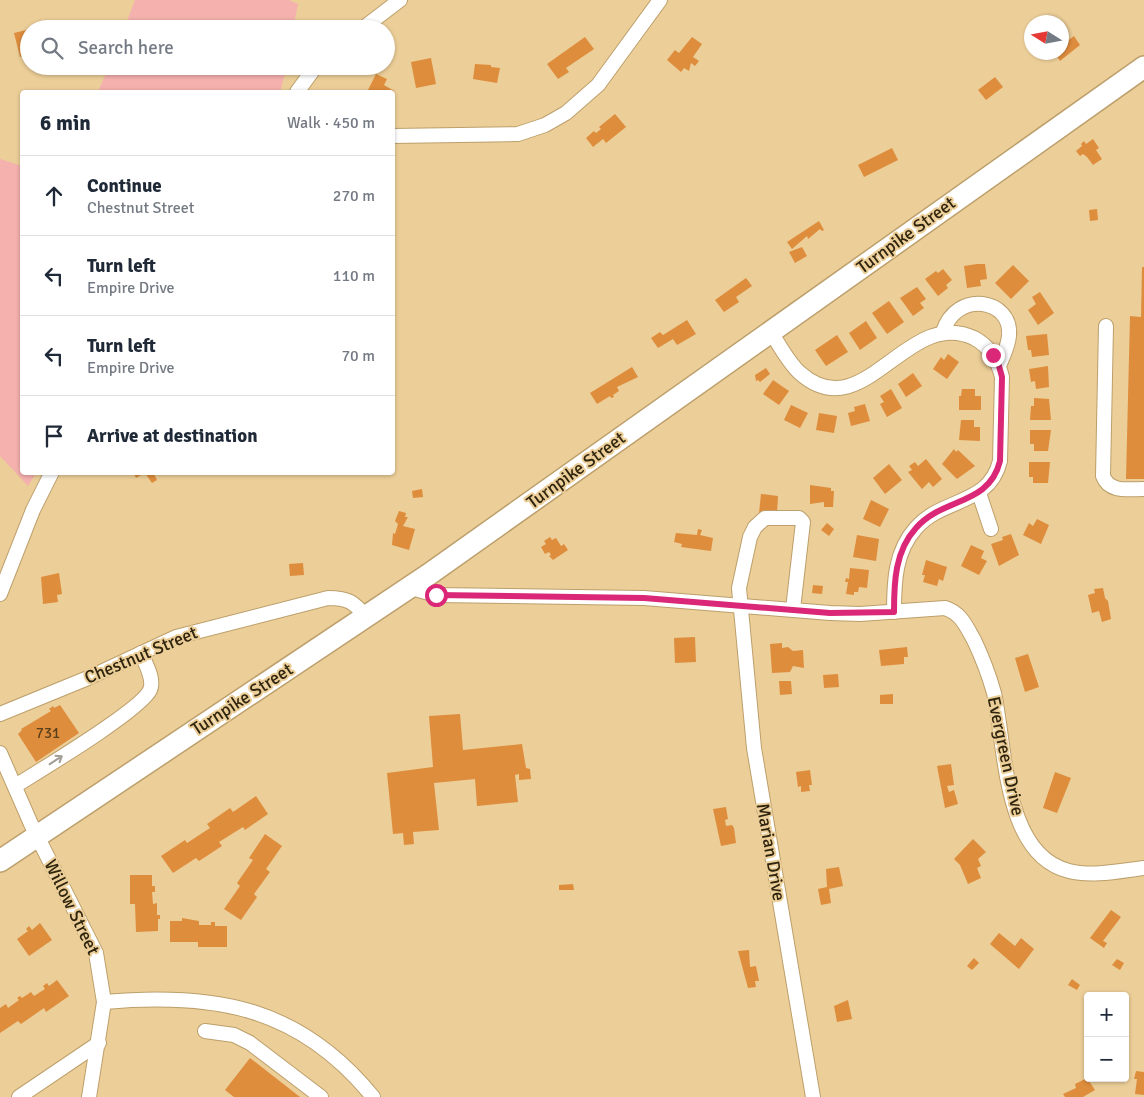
<!DOCTYPE html>
<meta charset="utf-8">
<style>
:root{--surface:#fff;--page:#f2f2f3;--text:#1f2937;--muted:#747a83;--line:#e0e1e3}
body{margin:0;font-family:Signika,sans-serif;background:var(--page);color:var(--text)}
.controls{position:absolute;right:15px;bottom:15px;display:grid;overflow:hidden;border-radius:5px;box-shadow:0 1px 4px #0004}
.controls button{width:45px;height:45px;display:grid;place-items:center;padding:0;border:0;border-bottom:1px solid var(--line);background:var(--surface);color:var(--text);font:25px sans-serif}
.compass{position:absolute;left:1024px;top:15px;width:45px;height:45px;border-radius:50%;background:var(--surface);box-shadow:0 1px 4px #0004;rotate:281deg}
.stop{position:absolute;width:15px;height:15px;margin:-11px;border:4px solid #db2777;border-radius:50%;background:#fff}
.stop.end{background:#db2777;border-color:#fff;box-shadow:0 1px 5px #0008}
.list{margin:0;padding:0;list-style:none}
h2{display:flex;justify-content:space-between;align-items:center;height:65px;margin:0;padding:0 20px;font-size:21px}
h2 small{font-size:16px;font-weight:400;color:var(--muted)}
.list li{display:grid;grid-template-columns:32px 1fr auto;gap:15px;align-items:center;box-sizing:border-box;height:80px;padding:0 20px;border-top:1px solid var(--line)}
.list b{display:block;font-size:19px;white-space:nowrap}
.list p{margin:0;font-size:16px;white-space:nowrap;color:var(--muted)}
.list em{font-size:16px;font-style:normal;color:var(--muted)}
.icon{flex:none;width:28px;height:28px;fill:none;stroke:currentColor;stroke-width:2;stroke-linecap:round;stroke-linejoin:round}
.map{position:relative;flex:none;width:1144px;height:1097px;overflow:hidden}
.search{position:absolute;background:var(--surface);box-shadow:0 1px 4px #0004;left:20px;top:20px;width:375px;height:55px;display:flex;align-items:center;gap:12px;box-sizing:border-box;padding:0 18px;border-radius:28px;color:var(--muted);font-size:19px}
.panel{position:absolute;background:var(--surface);box-shadow:0 1px 4px #0004;left:20px;top:90px;width:375px;height:385px;border-radius:5px}
.map>svg:first-child{display:block}
.green{fill:#f5b1ae}
.building{fill:#de8d3d}
.lines{fill:none;stroke-linecap:round;stroke-linejoin:round}
.minor-casing{stroke:#bc9f6b;stroke-width:16}
.highway-casing{stroke:#bc9f6b;stroke-width:24}
.minor{stroke:#fff;stroke-width:14}
.highway{stroke:#fff;stroke-width:21}
.oneway{stroke:#a19c93}
.route{stroke:#db2777;stroke-width:6}
.labels{text-anchor:middle;dominant-baseline:central;stroke-width:4;stroke-linejoin:round;paint-order:stroke}
.number-label{font-size:15px;fill:#5b3e1a}
.street-label{font-size:18px;fill:#2f240e;stroke:#ecce98}
</style>
<div class="map">
<svg width="1144" height="1097" viewBox="0 0 1144 1097">
<rect width="100%" height="100%" fill="#ecce98"/>
<g class="green">
<path d="M135 0H289L298 4 293 29H124Z"/>
<path d="M109 66H287L280 92H98Z"/>
<path d="M0 159 22 166V472L36 473 28 486 0 456Z"/>
</g>
<g class="building">
<path d="M26 30 29 36V55L20 57 14 33Z"/>
<path d="M1074 36 1080 45 1060 61 1054 52H1062V45Z"/>
<path d="M585 37 594 49 566 68 569 72 558 79 547 64Z"/>
<path d="M692 37 702 44 693 57 699 61 695 66 691 63 689 71 684 68 681 72 667 60 675 50 679 53Z"/>
<path d="M431 58 436 84 416 88 411 62Z"/>
<path d="M475 64 491 65V67L500 68 497 83 473 79Z"/>
<path d="M376 74 387 79 384 85 394 91 393 92H367Z"/>
<path d="M995 77 1003 87 986 100 978 90Z"/>
<path d="M615 114 626 127 606 143 603 139 593 147 586 138 594 131 596 133 601 129 599 127Z"/>
<path d="M1093 139 1099 148 1096 150 1102 159 1093 165 1087 157 1083 154 1080 156 1076 151 1082 146 1081 144 1084 141 1086 144Z"/>
<path d="M892 148 898 160 864 177 858 165Z"/>
<path d="M1097 209 1098 220 1090 221 1089 210Z"/>
<path d="M819 221 824 230 822 231 820 229 808 239 807 236 792 249 787 242Z"/>
<path d="M802 247 807 256 795 263 789 252Z"/>
<path d="M977 264H985L987 279 980 280 981 286 967 288 964 266Z"/>
<path d="M1013 265 1029 281 1011 299 995 283Z"/>
<path d="M1142 267H1144V479H1126L1130 316 1141 317Z"/>
<path d="M943 269 952 280 946 285 948 288 938 296 925 279 936 271 938 273Z"/>
<path d="M746 278 752 286 736 297 739 302 724 312 715 300Z"/>
<path d="M917 287 926 299 920 303 924 308 913 316 900 298Z"/>
<path d="M1040 292 1054 313 1038 325 1028 310 1036 304 1032 297Z"/>
<path d="M889 301 904 322 887 334 872 313Z"/>
<path d="M687 320 696 334 677 345 673 339 658 348 651 338 660 332 663 335Z"/>
<path d="M866 321 877 338 860 350 849 333Z"/>
<path d="M1047 334 1049 355 1032 357 1031 350H1028L1026 336Z"/>
<path d="M837 335 848 352 826 366 815 350Z"/>
<path d="M948 354 959 362 947 379 933 369 941 357 944 360Z"/>
<path d="M1048 366 1049 387 1036 389 1035 381 1031 382 1029 369Z"/>
<path d="M632 367 638 377 617 387 619 391 613 395 614 397 611 398 610 396 597 404 590 393Z"/>
<path d="M766 368 770 374 760 382 758 380 756 381 755 375Z"/>
<path d="M913 373 922 386 906 397 898 384Z"/>
<path d="M773 380 789 391 779 405 763 394Z"/>
<path d="M891 389 902 408 887 417 880 404 884 402 880 396Z"/>
<path d="M962 389H975V396H981V410H959V396H961Z"/>
<path d="M1034 398 1049 399 1051 420H1030L1031 406H1034Z"/>
<path d="M865 404 870 421 851 426 848 413 855 411 854 407Z"/>
<path d="M791 405 808 413 800 428 784 420Z"/>
<path d="M819 413 837 416 834 433 816 430Z"/>
<path d="M961 420H974V427H980V441L959 440Z"/>
<path d="M1030 430H1051L1048 451H1034V444H1030Z"/>
<path d="M954 449 956 452 958 450 975 466 957 479 942 464Z"/>
<path d="M926 459 942 479 933 487 929 482 922 489 908 472 912 470 909 466 915 462 918 466Z"/>
<path d="M1029 462H1050L1048 483H1033V477H1029Z"/>
<path d="M889 464 902 480 885 494 873 478Z"/>
<path d="M133 472H153L157 480 152 483 145 473 136 478Z"/>
<path d="M810 485 831 488V491H834L833 507H824V502L810 504Z"/>
<path d="M422 489 423 497 413 498 412 491Z"/>
<path d="M761 494 778 496 777 514 759 513Z"/>
<path d="M871 500 889 509 880 527 863 519Z"/>
<path d="M399 511 406 513 405 517H408L403 526 415 529 409 550 392 545 393 533 395 534 398 524 395 521Z"/>
<path d="M1037 519 1049 525 1041 544 1023 535 1029 523 1033 526Z"/>
<path d="M827 523 834 529 829 536 821 530Z"/>
<path d="M698 529 702 530 700 535 713 538 711 551 681 547 682 544 674 542 676 533 697 535Z"/>
<path d="M1011 534 1019 555 999 566 991 544 1003 540 1002 537Z"/>
<path d="M857 535 879 539 876 561 853 557Z"/>
<path d="M550 537 552 540 556 538 561 546 564 544 568 550 553 560 549 556 551 555 549 552 545 554 541 547 546 544 544 541Z"/>
<path d="M971 545 984 551 981 558 987 561 979 575 961 566Z"/>
<path d="M926 560 947 567 943 581 939 579 937 586 923 582 925 575H922Z"/>
<path d="M303 563 304 575 290 576 289 564Z"/>
<path d="M850 568 869 570 867 588 859 587 858 592H854V595L846 594 848 582H845L846 578 849 579Z"/>
<path d="M59 573 62 594 57 595 58 602 43 604 41 577Z"/>
<path d="M813 585 823 586 822 594 812 593Z"/>
<path d="M1103 588 1105 598 1108 601 1111 619 1102 622 1099 611 1092 613 1088 595 1095 593 1094 589Z"/>
<path d="M695 637 696 662 675 663 674 638Z"/>
<path d="M782 643V648L788 647 793 651 803 650 804 668 793 666 790 672 772 673 770 644Z"/>
<path d="M907 647 908 657H904V664L881 666 879 650Z"/>
<path d="M1028 654 1039 687 1025 692 1015 658Z"/>
<path d="M838 674 839 687 824 688 823 675Z"/>
<path d="M779 681H791L792 694 780 695Z"/>
<path d="M893 694V704H880V695Z"/>
<path d="M60 705 79 733 36 762 18 734 22 730 21 729 51 711 49 709 53 706 54 708Z"/>
<path d="M460 714 463 750 522 744 526 768 530 769 531 779 519 780V774L515 775 518 802 477 806 475 779 434 783 439 830 413 832 414 844 404 845 403 833 393 834 387 773 433 767 429 716Z"/>
<path d="M951 764 954 785 947 786 949 792 954 790 958 804 945 808 937 766Z"/>
<path d="M810 770 812 785H809L810 791 801 792V786L798 787 796 772Z"/>
<path d="M1055 772 1071 778 1057 813 1043 808Z"/>
<path d="M256 796 268 814 245 830 243 827 219 842 222 846 199 861 196 858 173 873 161 856 185 840 187 843 210 828 207 824 230 808 233 812Z"/>
<path d="M726 807 728 819 725 820 726 826 732 825 734 828 736 843 721 846 713 809Z"/>
<path d="M265 834 282 846 266 869 270 872 254 894 257 897 241 920 224 909 240 886 237 883 253 860 249 858Z"/>
<path d="M973 839 986 852 978 859 981 866 977 868 981 878 968 884 960 865 954 859Z"/>
<path d="M839 867 843 886 829 889 831 903 821 905 818 889 827 887 826 869Z"/>
<path d="M130 875H152V886H155V892H152L153 904 157 903V915H160V919H158V931L136 932 135 904H130Z"/>
<path d="M573 884 574 890H559V885Z"/>
<path d="M1111 910 1121 917 1103 941 1107 943 1104 948 1090 938Z"/>
<path d="M182 918 199 921V925H211V922H215V926H227V947H198V942H170V921H182Z"/>
<path d="M40 923 52 940 29 956 17 939 28 931 26 929 29 926 32 930Z"/>
<path d="M999 933 1015 946 1021 938 1034 949 1019 969 990 944Z"/>
<path d="M749 950 750 967 756 966 759 981H755L756 987 748 988 738 951Z"/>
<path d="M974 958 979 963 972 970 967 966Z"/>
<path d="M1117 959 1124 963 1120 970 1112 965Z"/>
<path d="M1072 979 1080 985 1077 990 1068 985Z"/>
<path d="M57 980 69 996 46 1012 44 1008 21 1024 18 1021 0 1033V1008L6 1004 8 1008 19 1000 17 998 20 996 22 998 31 992 34 996 45 989 43 986 47 983 49 986Z"/>
<path d="M848 1000 852 1019 837 1022 834 1006Z"/>
<path d="M250 1058 300 1097H234L225 1090Z"/>
<path d="M1136 1071 1144 1072V1095L1135 1094 1137 1079H1134Z"/>
<path d="M1087 1078 1095 1090 1083 1097H1065L1063 1094 1076 1088 1075 1084Z"/>
</g>
<g class="lines">
<g class="minor-casing">
<g id="minor">
<path d="M362 29 400 0"/>
<path d="M297 92 316 66"/>
<path d="M392 136 518 134 545 125 566 113 598 85 660 0"/>
<path d="M1106 326 1103 476C1109 493 1129 489 1144 489"/>
<path d="M771 332C780 346 788 362 800 373 864 430 907 306 974 338 989 346 998 361 1002 377L1000 461C989 506 943 497 916 528 895 551 894 582 894 612"/>
<path d="M943 332C956 289 1013 299 1009 336 1008 347 1003 356 999 366"/>
<path d="M979 493 991 529"/>
<path d="M408 587 436 595 644 598 830 613 860 614 945 608C961 613 966 626 974 640 982 657 989 675 994 693 1006 747 1003 855 1069 871 1092 877 1120 871 1144 868"/>
<path d="M0 594 33 510 52 472"/>
<path d="M793 609 803 522 799 518H765L755 527 750 537 739 588 754 748 813 1097"/>
<path d="M0 714 88 678 176 637 328 598C349 598 353 602 367 617"/>
<path d="M0 753 31 824 96 953 104 1002 89 1097"/>
<path d="M15 786C39 771 141 710 150 690 155 679 145 663 141 653"/>
<path d="M104 1002C215 992 300 1007 373 1097"/>
<path d="M205 1031 234 1035 250 1043 321 1097"/>
<path d="M19 1097 99 1043"/>
</g>
</g>
<g class="highway-casing">
<path id="highway" d="M0 861 428 575 1144 67"/>
</g>
<use href="#minor" class="minor"/>
<use href="#highway" class="highway"/>
</g>
<defs><path id="oneway-shaft" d="M-6 0H5M1.5-3L5.5 0L1.5 3" fill="none" stroke-width="1.6" stroke-linecap="round" stroke-linejoin="round" transform="scale(1.25)"/></defs>
<use class="oneway" href="#oneway-shaft" transform="translate(56 760) rotate(-33)"/>
<g class="lines">
<path class="route" d="M436 595 644 598 830 613 894 612C894 582 895 551 916 528 943 497 989 506 1000 461L1002 377 999 366 993 355"/>
</g>
<g class="labels">
<g class="number-label">
<text x="48" y="733">731</text>
</g>
<g class="street-label">
<text transform="translate(906 235) rotate(-36)">Turnpike Street</text>
<text transform="translate(576 470) rotate(-36)">Turnpike Street</text>
<text transform="translate(141 655) rotate(-23)">Chestnut Street</text>
<text transform="translate(242 699) rotate(-33)">Turnpike Street</text>
<text transform="translate(1006 756) rotate(78)">Evergreen Drive</text>
<text transform="translate(771 852) rotate(80)">Marian Drive</text>
<text transform="translate(72 907) rotate(64)">Willow Street</text>
</g>
</g>
</svg>
<div class="controls">
<button>+</button>
<button>−</button>
</div>
<svg class="compass" viewBox="-18 -18 36 36"><path d="M0-13l5 13h-10z" fill="#e53935"/><path d="M0 13l5-13h-10z" fill="#747a83"/></svg>
<div class="stop" style="left:436px;top:595px"></div>
<div class="stop end" style="left:993px;top:355px"></div>
<div class="search"><svg class="icon" aria-label="search" viewBox="0 0 24 24"><circle cx="10" cy="10" r="6"/><path d="M15 15l6 6"/></svg>Search here</div>
<section class="panel">
<h2>6 min<small>Walk · 450 m</small></h2>
<ul class="list">
<li><svg class="icon" aria-label="ahead" viewBox="0 0 24 24"><path d="M12 20V5M6 11l6-6 6 6"/></svg><div><b>Continue</b><p>Chestnut Street</p></div><em>270 m</em></li>
<li><svg class="icon" aria-label="left" viewBox="0 0 24 24"><path d="M17 20v-9H6M10 6l-5 5 5 5"/></svg><div><b>Turn left</b><p>Empire Drive</p></div><em>110 m</em></li>
<li><svg class="icon" aria-label="left" viewBox="0 0 24 24"><path d="M17 20v-9H6M10 6l-5 5 5 5"/></svg><div><b>Turn left</b><p>Empire Drive</p></div><em>70 m</em></li>
<li><svg class="icon" aria-label="arrive" viewBox="0 0 24 24"><path d="M6 21V4h12l-3 4 3 4H6"/></svg><div><b>Arrive at destination</b></div></li>
</ul>
</section>
</div>
